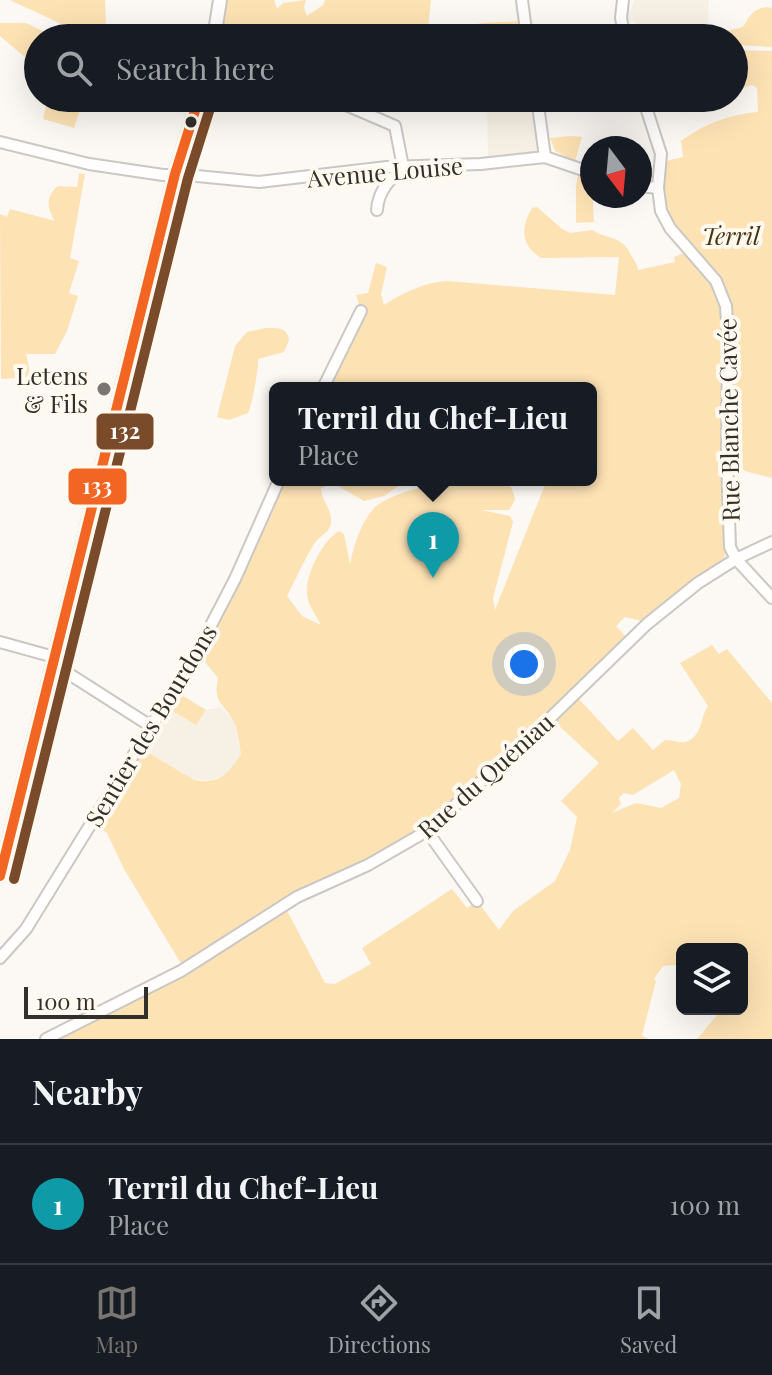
<!DOCTYPE html>
<meta charset="utf-8">
<style>
:root{--surface:#171b24;--page:#20242c;--text:#f1f3f6;--muted:#9ea1a6;--line:#363941;--accent:#797672}
body{margin:0;font-family:"Playfair Display",serif;background:var(--page);color:var(--text)}
.controls{position:absolute;right:24px;bottom:24px;display:grid;overflow:hidden;border-radius:12px;box-shadow:0 8px 32px #0002}
.controls button{width:72px;height:72px;display:grid;place-items:center;padding:0;border:0;border-bottom:2px solid var(--line);background:var(--surface);color:var(--text);font:40px sans-serif}
.compass{position:absolute;left:580px;top:136px;width:72px;height:72px;border-radius:50%;background:var(--surface);box-shadow:0 8px 32px #0002;rotate:164deg}
.scale{position:absolute;left:24px;bottom:20px;width:124px;box-sizing:border-box;padding-left:8px;border:4px solid #33302c;border-top:0;font-size:22px;line-height:28px;white-space:nowrap;color:#33302c;-webkit-text-stroke:6px #fff9f0;paint-order:stroke}
.you{position:absolute;left:524px;top:664px;width:28px;height:28px;margin:-20px;border:6px solid #fff;border-radius:50%;background:#1a73e8;box-shadow:0 0 0 12px #1a73e833}
.badge{display:grid;place-items:center;width:52px;height:52px;border-radius:50%;background:var(--accent);color:#fff;font-size:26px;font-weight:700}
.pin{position:absolute;translate:-50% -66px;filter:drop-shadow(0 2px 4px #0008)}
.pin::after{content:'';position:absolute;top:42px;width:28px;height:24px;background:inherit;clip-path:polygon(0 0,100% 0,50% 100%)}
.popup{position:absolute;left:269px;top:382px;width:328px;height:104px;box-sizing:border-box;display:grid;place-content:center;border-radius:12px;background:var(--surface);filter:drop-shadow(0 2px 6px #0005);font-size:26px;white-space:nowrap;color:var(--muted)}
.popup b{font-size:30px;color:var(--text)}
.popup::after{content:'';position:absolute;left:50%;top:100%;margin-left:-16px;border:16px solid transparent;border-top-color:var(--surface)}
.list{margin:0;padding:0;list-style:none}
h2{display:flex;justify-content:space-between;align-items:center;height:104px;margin:0;padding:0 32px;font-size:34px}
h2 small{font-size:26px;font-weight:400;color:var(--muted)}
.list li{display:grid;grid-template-columns:52px 1fr auto;gap:24px;align-items:center;box-sizing:border-box;height:120px;padding:0 32px;border-top:2px solid var(--line)}
.list b{display:block;font-size:30px;white-space:nowrap}
.list p{margin:0;font-size:26px;white-space:nowrap;color:var(--muted)}
.list em{font-size:26px;font-style:normal;color:var(--muted)}
.icon{flex:none;width:44px;height:44px;fill:none;stroke:currentColor;stroke-width:2;stroke-linecap:round;stroke-linejoin:round}
.map{position:relative;flex:none;width:772px;height:1039px;overflow:hidden}
.search{position:absolute;background:var(--surface);box-shadow:0 8px 32px #0002;left:24px;right:24px;top:24px;height:88px;display:flex;align-items:center;gap:20px;box-sizing:border-box;padding:0 28px;border-radius:44px;color:var(--muted);font-size:30px}
.sheet{height:224px;background:var(--surface)}
nav{display:flex;justify-content:space-around;align-items:center;box-sizing:border-box;height:112px;border-top:2px solid var(--line);background:var(--surface);font-size:22px;color:var(--muted)}
nav a{display:grid;justify-items:center;gap:4px}
nav .on{color:var(--accent)}
.map>svg:first-child{display:block}
.built{fill:#f7f0e4}
.green{fill:#fde2b4;fill-rule:evenodd}
.lines{fill:none;stroke-linecap:round;stroke-linejoin:round}
.minor-casing{stroke:#cac8c4;stroke-width:14}
.major-casing{stroke:#cac8c4;stroke-width:16}
.minor{stroke:#fffefd;stroke-width:10}
.major{stroke:#fffefd;stroke-width:12}
.bus-1-casing{stroke:#fff9f0;stroke-width:16}
.bus-2-casing{stroke:#fff9f0;stroke-width:16}
.bus-1{stroke:#f26522;stroke-width:10}
.bus-2{stroke:#7a4b2a;stroke-width:10}
.bus-dot{fill:#33302c;stroke:#fff9f0;stroke-width:3}
.poi-dot{fill:#797672;stroke:#fff9f0;stroke-width:3}
.labels{text-anchor:middle;dominant-baseline:central;stroke-width:8;stroke-linejoin:round;paint-order:stroke}
.street-label{font-size:24px;fill:#33302c;stroke:#fff9f0}
.park-label{font-size:24px;font-style:italic;fill:#483512;stroke:#fff9f0}
.poi-label{font-size:24px;fill:#33302c;stroke:#fff9f0;text-anchor:end}
.line-badge{stroke:#fff9f0;stroke-width:3}
.badge-label{font-size:22px;text-anchor:middle;font-weight:bold;fill:#fff}
</style>
<div class="map">
<svg width="772" height="1039" viewBox="0 0 772 1039">
<rect width="100%" height="100%" fill="#fcf8f4"/>
<g class="built">
<path d="M634 0H709L708 33 638 38 635 21 627 22 624 13 631 11Z"/>
<path d="M487 98H537L545 155 488 158Z"/>
<path d="M162 705 195 725 206 710 221 707 234 721 241 754 229 773 212 780H194L137 746Z"/>
</g>
<g class="green">
<path d="M10 0H105L106 29 108 32 122 30 120 38H85L87 36Z"/>
<path d="M220 0H274L277 9 283 3 306 0 304 8 307 16 323 5 325 0H431L427 38H214Z"/>
<path d="M766 7 772 8V47L734 45V38H658L719 33 743 27C751 15 751 10 766 7Z"/>
<path d="M520 21 522 36 519 38 501 33 472 36 468 34 467 27C483 20 502 23 520 21Z"/>
<path d="M0 23H26L57 38H38V69L25 66 26 58 0 36Z"/>
<path d="M734 50 772 51V478L745 471 728 461V550L723 560 677 592 642 621 625 617 616 626 625 636 440 821 284 905 325 983 335 984 371 964 362 948 452 889 467 908 477 901 499 930 513 911 555 881 570 850 577 817 561 801 599 763 555 722 578 698 618 741 633 728 653 750 665 740C672 740 678 743 685 742 703 737 700 717 708 706L680 663 712 645 719 654 727 649 772 703V1039H697L722 1009H742V949H682V969L678 965 663 966 654 979 656 981 642 1035 648 1039H46L193 962H180L124 869 107 833 91 823 137 746 194 780C219 785 229 773 241 754 239 744 238 729 233 720 222 701 213 703 218 678L197 652 279 480H407L384 496 364 501 333 483 321 488C321 500 333 510 331 524 329 533 319 536 314 544 304 560 296 579 287 596L302 616 321 625C316 614 306 604 307 590 307 572 323 540 339 531L344 534 350 564C354 544 361 522 375 507 394 489 485 469 507 484 513 488 514 494 515 500L509 510H481L510 516 513 522 493 598 495 610 547 480H591V388H323L361 311 356 295 368 293 376 263 387 267 381 294 384 305C405 292 422 283 447 281L615 295 619 257 541 258C521 245 520 229 532 208L537 207 562 229 570 233 592 230C606 239 622 236 630 253 633 260 637 262 638 270L675 262 674 257 689 251 665 219 662 162 683 157 681 141C706 123 728 115 758 112L757 88 752 85 734 91ZM674 770 681 784 679 798 661 808 636 803 612 813 621 804 619 798 624 793 633 795Z"/>
<path d="M48 98H84L74 128 43 119Z"/>
<path d="M571 136 582 137 575 161 555 151 550 138Z"/>
<path d="M79 173 85 174 70 258 79 261 69 293 78 296 67 331 55 354H26L31 377 1 379 0 214 7 217 10 209 55 221C47 208 45 197 58 186L77 187Z"/>
<path d="M578 175 592 181 594 222 576 223V186Z"/>
<path d="M266 328C276 328 288 327 289 340L284 352 258 359C259 368 252 405 248 413L229 420 217 417 235 346 247 332Z"/>
<path d="M172 689 206 710 196 725 162 705Z"/>
</g>
<g class="lines">
<g class="minor-casing">
<g id="minor">
<path d="M522 0 527 38"/>
<path d="M623 0 621 18 625 38"/>
<path d="M537 98 545 157"/>
<path d="M643 98 661 154 658 188 661 211 670 228 716 281 726 306 728 337 727 460 730 547 736 559 772 598"/>
<path d="M339 102 395 126 403 167"/>
<path d="M0 142 89 164 163 175H187L259 182 387 167 481 164 545 157 592 173"/>
<path d="M640 186 658 188"/>
<path d="M377 210C378 191 390 179 403 167"/>
<path d="M323 388 361 311"/>
<path d="M0 642 54 657"/>
<path d="M52 663 149 725"/>
<path d="M427 831 477 901"/>
<path d="M0 958 26 929 197 652 235 579 279 480"/>
<path d="M46 1039 181 971 297 897 368 865 427 831 545 723 647 624 698 583 736 559 772 542"/>
</g>
</g>
<g class="major-casing">
<g id="major">
<path d="M214 38 220 0"/>
<path d="M0 876 175 174 199 98"/>
</g>
</g>
<use href="#minor" class="minor"/>
<use href="#major" class="major"/>
<g class="bus-1-casing">
<path id="bus-1" d="M0 876 175 174 199 98"/>
</g>
<g class="bus-2-casing">
<path id="bus-2" d="M14 879 188 178 212 102"/>
</g>
<use href="#bus-1" class="bus-1"/>
<use href="#bus-2" class="bus-2"/>
</g>
<circle class="bus-dot" cx="191" cy="122" r="7"/>
<circle class="poi-dot" cx="104" cy="389" r="8"/>
<g class="labels">
<g class="street-label">
<text transform="translate(385 171) rotate(-5)">Avenue Louise</text>
<text transform="translate(728 420) rotate(-91)">Rue Blanche Cavée</text>
<text transform="translate(150 725) rotate(-59)">Sentier des Bourdons</text>
<text transform="translate(485 775) rotate(-42)">Rue du Quéniau</text>
</g>
<g class="park-label">
<text x="731" y="235">Terril</text>
</g>
<g class="poi-label">
<text x="88" y="375">Letens<tspan x="88" dy="28">&amp; Fils</tspan></text>
</g>
</g>
<g class="line-badge">
<rect x="95" y="412" width="60" height="39" rx="8" fill="#7a4b2a"/>
<rect x="67" y="467" width="61" height="39" rx="8" fill="#f26522"/>
</g>
<g class="badge-label">
<text x="125" y="439">132</text>
<text x="97" y="494">133</text>
</g>
</svg>
<div class="controls">
<button><svg class="icon" aria-label="layers" viewBox="0 0 24 24"><path d="M12 4l9 5-9 5-9-5zM3 14l9 5 9-5"/></svg></button>
</div>
<svg class="compass" viewBox="-18 -18 36 36"><path d="M0-13l5 13h-10z" fill="#e53935"/><path d="M0 13l5-13h-10z" fill="#9ea1a6"/></svg>
<div class="scale">100 m</div>
<div class="you"></div>
<div class="pin badge" style="left:433px;top:578px;background:#0f9aa8">1</div>
<div class="popup"><b>Terril du Chef-Lieu</b>Place</div>
<div class="search"><svg class="icon" aria-label="search" viewBox="0 0 24 24"><circle cx="10" cy="10" r="6"/><path d="M15 15l6 6"/></svg>Search here</div>
</div>
<section class="sheet">
<h2>Nearby<small></small></h2>
<ul class="list">
<li><span class="badge" style="background:#0f9aa8">1</span><div><b>Terril du Chef-Lieu</b><p>Place</p></div><em>100 m</em></li>
</ul>
</section>
<nav>
<a class="on"><svg class="icon" aria-label="map" viewBox="0 0 24 24"><path d="M3 6l6-2 6 2 6-2v14l-6 2-6-2-6 2zM9 4v14M15 6v14"/></svg>Map</a>
<a><svg class="icon" aria-label="directions" viewBox="0 0 24 24"><path d="M12 3l9 9-9 9-9-9zM9 14v-3h6M13 9l2 2-2 2"/></svg>Directions</a>
<a><svg class="icon" aria-label="saved" viewBox="0 0 24 24"><path d="M7 4h10v16l-5-4-5 4z"/></svg>Saved</a>
</nav>
